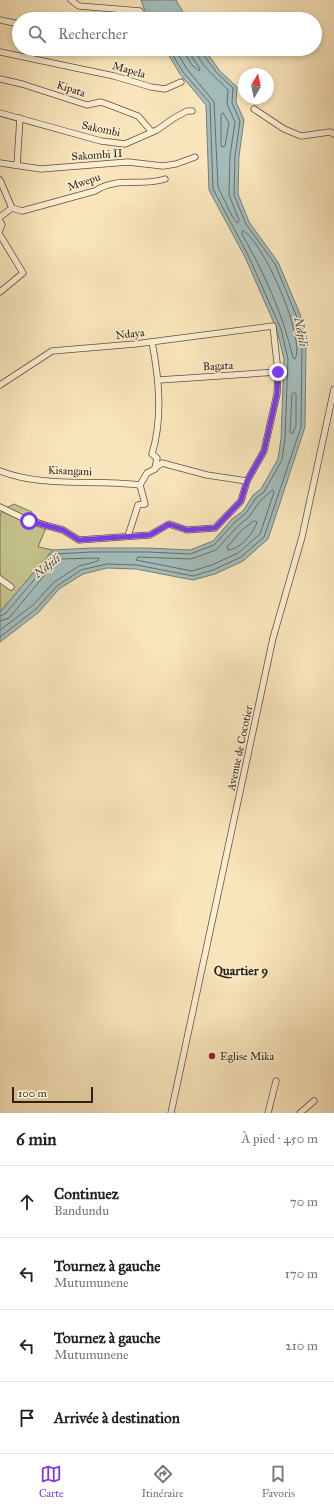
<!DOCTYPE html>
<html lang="fr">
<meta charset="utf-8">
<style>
:root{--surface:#fff;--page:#f2f2f2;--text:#202124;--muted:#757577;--line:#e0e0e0;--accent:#7c3aed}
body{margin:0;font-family:"IM FELL Great Primer",serif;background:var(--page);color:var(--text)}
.compass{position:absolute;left:238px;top:68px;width:36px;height:36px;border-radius:50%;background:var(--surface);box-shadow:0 2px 6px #0003;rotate:9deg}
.scale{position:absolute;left:12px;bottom:10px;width:81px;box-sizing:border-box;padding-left:4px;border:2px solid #2e1f11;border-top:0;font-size:11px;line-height:14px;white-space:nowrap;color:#2e1f11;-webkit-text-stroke:3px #fbeed3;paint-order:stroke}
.stop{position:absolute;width:12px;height:12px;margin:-9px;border:3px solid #7c3aed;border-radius:50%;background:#fff}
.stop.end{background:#7c3aed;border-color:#fff;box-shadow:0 1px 4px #0008}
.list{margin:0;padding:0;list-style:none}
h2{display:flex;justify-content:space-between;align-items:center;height:52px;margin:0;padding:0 16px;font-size:17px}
h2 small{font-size:13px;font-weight:400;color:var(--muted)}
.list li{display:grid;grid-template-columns:26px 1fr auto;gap:12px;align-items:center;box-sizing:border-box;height:72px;padding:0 16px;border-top:1px solid var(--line)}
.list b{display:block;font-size:15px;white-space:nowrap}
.list p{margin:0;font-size:13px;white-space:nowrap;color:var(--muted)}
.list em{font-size:13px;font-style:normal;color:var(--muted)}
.icon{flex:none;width:22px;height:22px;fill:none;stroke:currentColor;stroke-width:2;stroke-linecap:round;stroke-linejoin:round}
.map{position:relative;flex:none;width:334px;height:1113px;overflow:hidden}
.search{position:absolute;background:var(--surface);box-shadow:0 2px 6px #0003;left:12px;right:12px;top:12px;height:44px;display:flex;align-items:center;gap:10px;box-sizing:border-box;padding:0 14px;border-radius:22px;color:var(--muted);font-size:15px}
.sheet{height:340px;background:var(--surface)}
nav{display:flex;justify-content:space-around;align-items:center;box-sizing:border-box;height:56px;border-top:1px solid var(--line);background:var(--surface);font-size:11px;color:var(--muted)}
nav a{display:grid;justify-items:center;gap:2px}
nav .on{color:var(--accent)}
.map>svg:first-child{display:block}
.green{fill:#c4c38c;stroke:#79714e}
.water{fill:#a3bcbb;stroke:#747d77}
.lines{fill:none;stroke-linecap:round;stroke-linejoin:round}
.shore{stroke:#686e66;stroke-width:1}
.minor-casing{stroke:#61503c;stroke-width:7}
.minor{stroke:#fbeed3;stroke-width:5.5}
.route{stroke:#7c3aed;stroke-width:5}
.poi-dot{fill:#8f2418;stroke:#fbeed3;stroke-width:1.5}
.labels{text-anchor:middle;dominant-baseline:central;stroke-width:3;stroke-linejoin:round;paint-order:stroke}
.street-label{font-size:11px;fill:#2e1f11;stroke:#fbeed3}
.poi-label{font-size:11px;fill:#2e1f11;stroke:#fbeed3;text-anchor:start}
.water-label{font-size:12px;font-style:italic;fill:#514e44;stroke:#fbeed3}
.quarter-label{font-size:13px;font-weight:bold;fill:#2e1f11;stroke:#fbeed3}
</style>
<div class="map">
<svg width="334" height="1113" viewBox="0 0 334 1113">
<rect width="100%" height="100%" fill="#f9e5bb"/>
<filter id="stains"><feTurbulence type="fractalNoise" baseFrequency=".005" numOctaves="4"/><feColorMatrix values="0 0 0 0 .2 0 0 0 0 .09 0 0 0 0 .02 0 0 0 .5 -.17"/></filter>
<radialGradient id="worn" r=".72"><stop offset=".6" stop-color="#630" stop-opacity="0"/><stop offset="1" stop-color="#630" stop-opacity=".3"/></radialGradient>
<path class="green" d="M14 504 32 512 31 517 48 523 38 547 53 550 0 612V516L2 510Z"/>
<g class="water">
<path d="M141 0H176L187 19H148Z"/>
<path d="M165 49H204L220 71 237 87 236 102 244 120 239 156 238 194 249 222 278 262 300 314 306 346 305 427 268 539 243 561 215 574 193 580 136 569 107 568 83 574 59 589 39 612 0 642V612L53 550 91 548H148L190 550 213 541 232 519 243 511 253 495 261 489 278 459 281 439 284 359 277 330 245 257 209 190 206 105 180 74Z"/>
</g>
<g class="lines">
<g class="shore">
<path d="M175 49 187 69 214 102 218 187 232 216 237 223 239 220 229 195 230 156 235 122 227 104 228 90C219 80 197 63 196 49"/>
<path d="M182 49 192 65 199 71 200 69 192 57 190 49"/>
<path d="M223 113 229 123 225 146 223 147 221 146V115Z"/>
<path d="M243 231C263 240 306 339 295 359L293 358C283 314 264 273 242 234Z"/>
<path d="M294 392 296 394V426L292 434 290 432 292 394Z"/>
<path d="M273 490 274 492 260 534 238 553 212 565 192 571 136 560 138 557 191 559 216 550 238 526 249 517 260 501Z"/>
<path d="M254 521 257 522C254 533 239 550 228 550L227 547 242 530Z"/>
<path d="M0 616 5 614 56 554 91 552H148L190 554 214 545 235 522 246 513 256 498 264 492 282 460 285 439 288 359 281 329 248 255 213 189 210 103 183 72 169 49"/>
<path d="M0 621 9 618 58 559 99 558 98 561 79 566 54 582 33 605 0 630"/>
<path d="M0 637 36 609 57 586 81 570 107 564 137 565 193 576 213 570 241 557 264 537 301 427 302 346 296 315 275 264 246 224 234 195 235 156 240 121 232 103 233 88 217 73 202 53 201 49"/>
</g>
<g class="minor-casing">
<g id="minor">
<path d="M71 0 79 6 140 11"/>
<path d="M0 20 19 24"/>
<path d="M0 52 114 76 151 87 165 89 181 82"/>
<path d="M0 79 22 84 87 105 101 102 112 106 138 116 152 132"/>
<path d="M254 109 284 129 301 136 330 132 334 134"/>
<path d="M0 113 101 141 125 144 157 130 174 118 187 111H192"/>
<path d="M0 163 41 169 128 162 163 166 176 164 195 157"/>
<path d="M17 165 20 118"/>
<path d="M0 180 12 208 0 217"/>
<path d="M12 208 22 211 95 191C117 176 141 187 165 179"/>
<path d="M0 221 2 225 0 230"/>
<path d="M0 235 23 273 0 292"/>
<path d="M159 380 278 372"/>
<path d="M0 385 52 351 135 344 273 326 278 372 277 394 264 451 247 481 241 501 215 528 187 530 169 524 150 535 79 540 63 530 29 521 0 507"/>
<path d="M155 468 162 463 207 475 247 481"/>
<path d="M0 471C44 488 94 479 140 485"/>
<path d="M128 536 138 505 145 504 140 485 147 473 155 469 157 458 152 454C163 417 159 379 152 342"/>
<path d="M0 579 11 587"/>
<path d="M171 1113 273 638 302 537 334 389"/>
<path d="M268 1113 276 1081"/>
<path d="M300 1113 314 1101"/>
</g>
</g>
<use href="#minor" class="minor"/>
</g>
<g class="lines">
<path class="route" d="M29 521 63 530 79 540 150 535 169 524 187 530 215 528 241 501 247 481 264 451 277 394 278 372"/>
</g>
<circle class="poi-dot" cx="212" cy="1056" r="4"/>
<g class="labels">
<g class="street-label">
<text transform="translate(129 70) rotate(16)">Mapela</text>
<text transform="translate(71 89) rotate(18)">Kipata</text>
<text transform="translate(101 129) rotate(12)">Sakombi</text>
<text transform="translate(97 155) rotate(-4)">Sakombi II</text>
<text transform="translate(84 182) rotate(-19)">Mwepu</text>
<text transform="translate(130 334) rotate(-6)">Ndaya</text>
<text transform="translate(218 366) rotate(-3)">Bagata</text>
<text transform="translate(70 471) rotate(2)">Kisangani</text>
<text transform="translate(240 748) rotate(-78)">Avenue de Cocotier</text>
</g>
<g class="poi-label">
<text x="220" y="1056">Eglise Mika</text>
</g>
<g class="water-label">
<text transform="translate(301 332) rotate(79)">Ndjili</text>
<text transform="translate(47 566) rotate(-38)">Ndjili</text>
</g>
<g class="quarter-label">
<text x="241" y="971">Quartier 9</text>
</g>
</g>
<rect width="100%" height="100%" filter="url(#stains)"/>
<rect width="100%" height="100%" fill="url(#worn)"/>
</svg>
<svg class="compass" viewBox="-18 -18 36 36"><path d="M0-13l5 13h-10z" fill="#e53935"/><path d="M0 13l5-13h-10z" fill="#757577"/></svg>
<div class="scale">100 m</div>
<div class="stop" style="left:29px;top:521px"></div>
<div class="stop end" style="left:278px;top:372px"></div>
<div class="search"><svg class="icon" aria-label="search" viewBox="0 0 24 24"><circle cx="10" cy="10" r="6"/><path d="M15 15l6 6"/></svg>Rechercher</div>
</div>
<section class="sheet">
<h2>6 min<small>À pied · 450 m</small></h2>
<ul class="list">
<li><svg class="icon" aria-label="ahead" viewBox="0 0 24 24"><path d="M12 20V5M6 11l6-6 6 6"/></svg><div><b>Continuez</b><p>Bandundu</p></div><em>70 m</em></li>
<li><svg class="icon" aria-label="left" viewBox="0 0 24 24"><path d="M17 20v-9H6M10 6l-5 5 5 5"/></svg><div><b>Tournez à gauche</b><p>Mutumunene</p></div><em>170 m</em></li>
<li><svg class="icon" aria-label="left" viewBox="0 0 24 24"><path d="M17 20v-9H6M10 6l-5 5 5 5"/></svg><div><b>Tournez à gauche</b><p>Mutumunene</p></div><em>210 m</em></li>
<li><svg class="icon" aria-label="arrive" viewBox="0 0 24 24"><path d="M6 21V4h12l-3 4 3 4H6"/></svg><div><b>Arrivée à destination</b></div></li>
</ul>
</section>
<nav>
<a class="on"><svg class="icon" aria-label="map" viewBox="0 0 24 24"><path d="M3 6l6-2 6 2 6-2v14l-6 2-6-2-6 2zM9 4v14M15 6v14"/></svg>Carte</a>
<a><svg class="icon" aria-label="directions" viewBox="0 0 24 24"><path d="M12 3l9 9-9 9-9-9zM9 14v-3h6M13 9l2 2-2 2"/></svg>Itinéraire</a>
<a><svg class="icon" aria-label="saved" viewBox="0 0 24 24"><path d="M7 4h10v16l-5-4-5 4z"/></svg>Favoris</a>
</nav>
